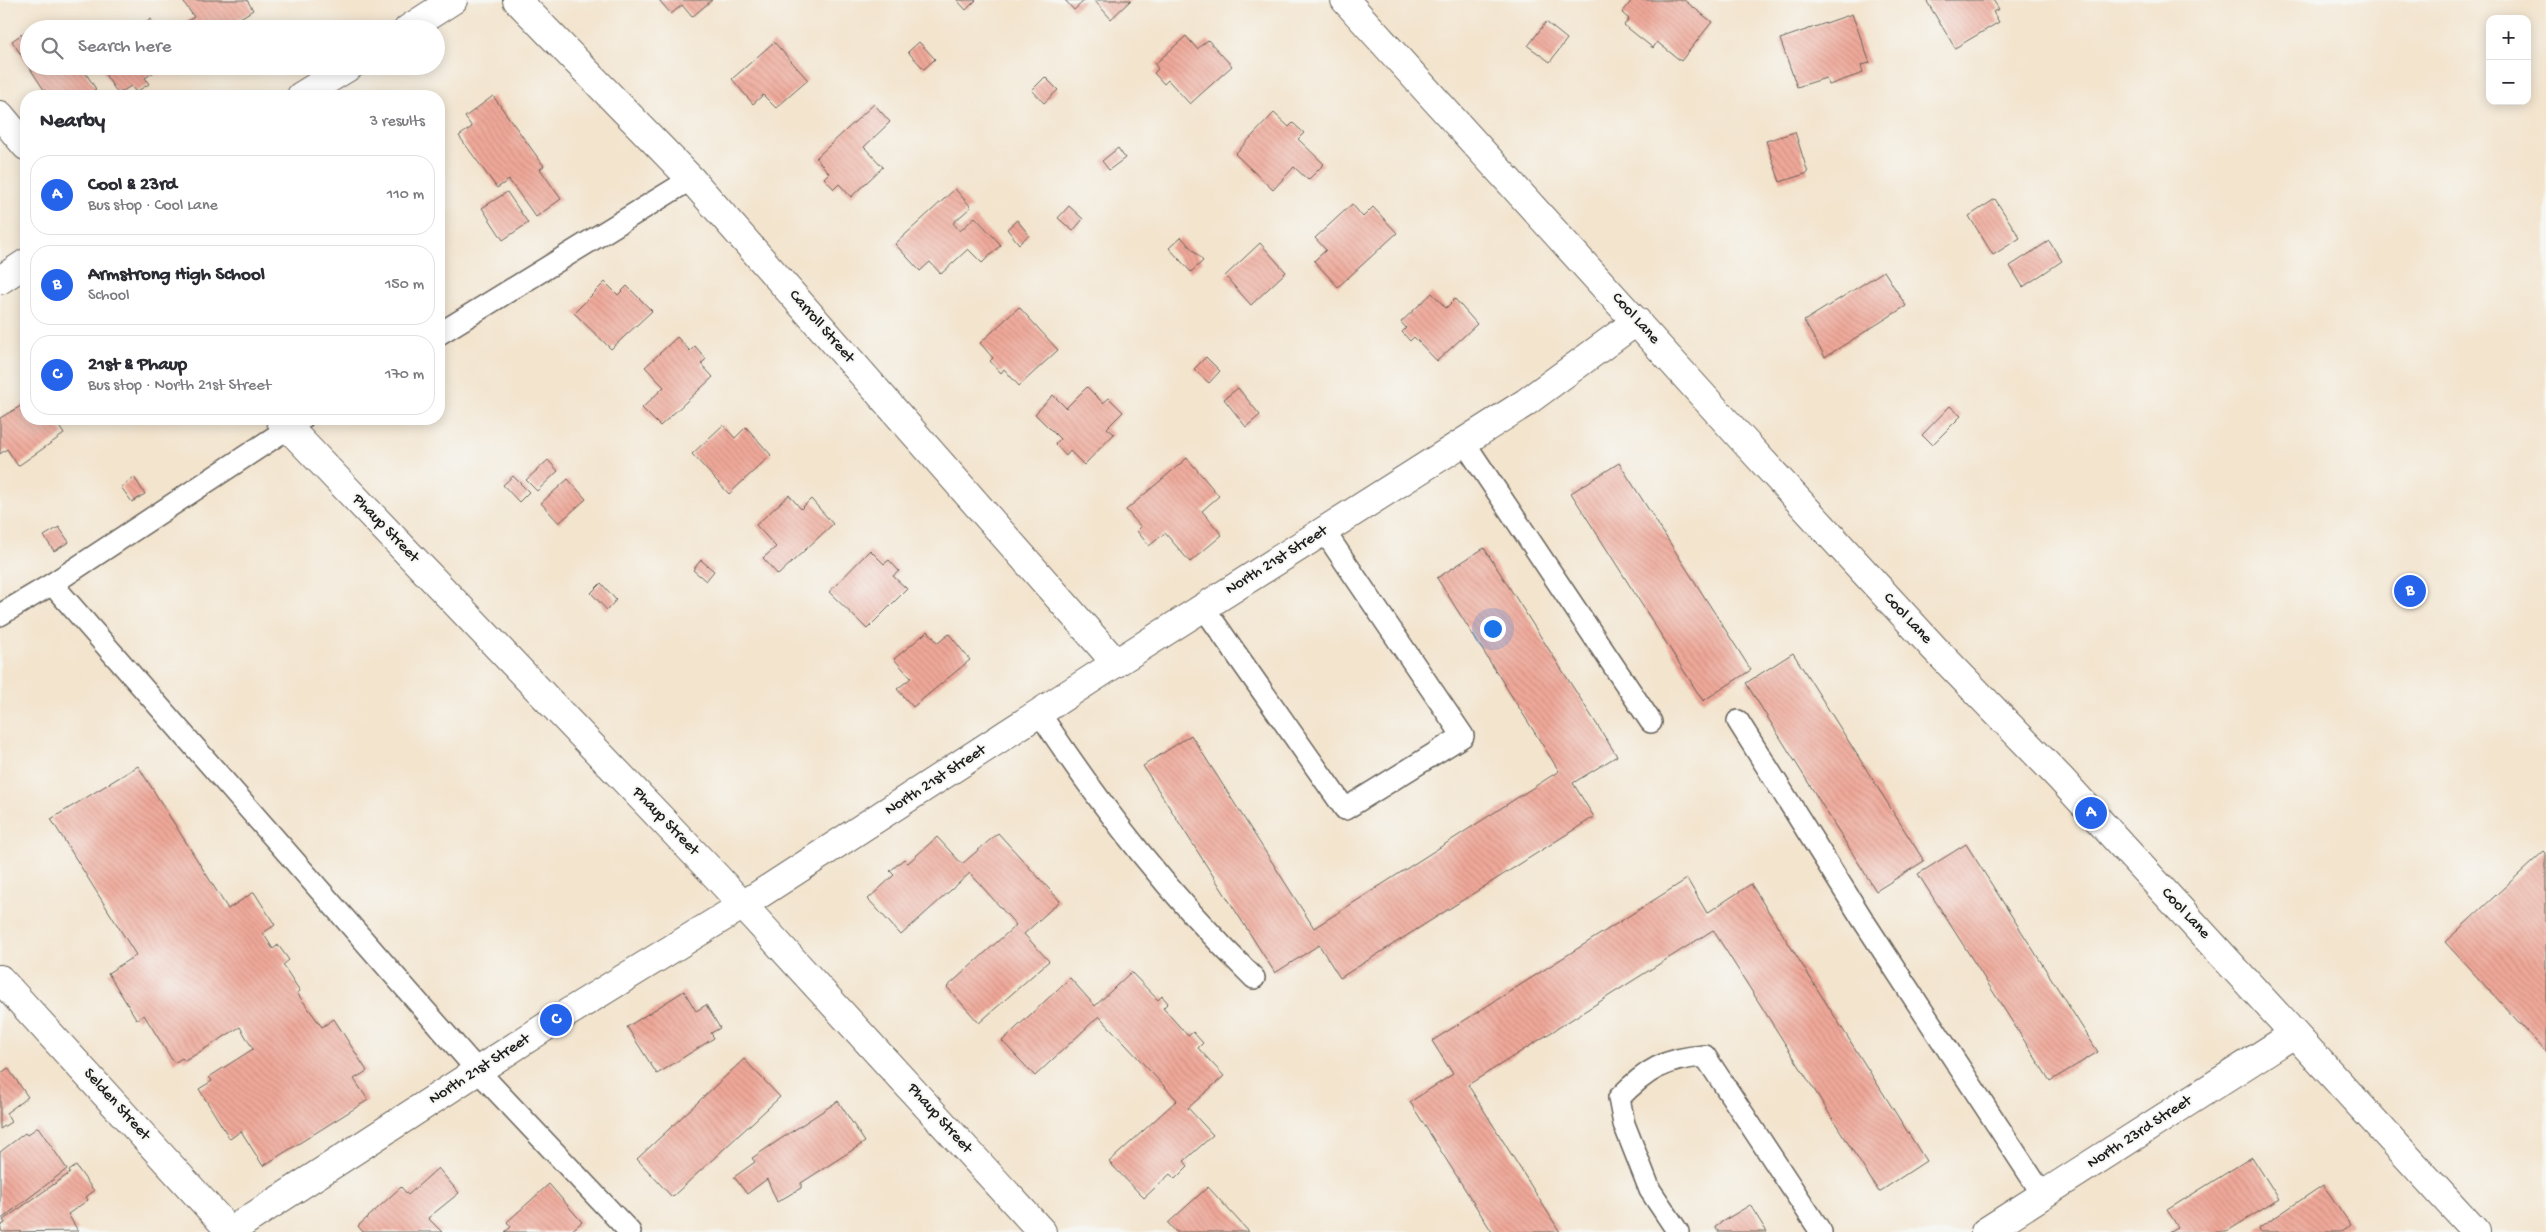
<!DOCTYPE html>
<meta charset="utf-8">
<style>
:root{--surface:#fff;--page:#f2f2f3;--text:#2b2b33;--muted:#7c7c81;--line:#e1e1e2;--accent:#2563eb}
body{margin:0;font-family:"Gochi Hand",sans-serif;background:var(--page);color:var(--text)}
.controls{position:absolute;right:15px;top:15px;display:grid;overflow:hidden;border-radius:10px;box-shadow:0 2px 12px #0003}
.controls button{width:45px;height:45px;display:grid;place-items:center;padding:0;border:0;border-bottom:1px solid var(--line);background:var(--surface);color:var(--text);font:25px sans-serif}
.you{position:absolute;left:1492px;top:628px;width:18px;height:18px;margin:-12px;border:4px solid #fff;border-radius:50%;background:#1a73e8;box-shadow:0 0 0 8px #1a73e833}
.badge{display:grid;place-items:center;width:32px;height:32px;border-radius:50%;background:var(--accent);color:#fff;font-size:16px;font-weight:700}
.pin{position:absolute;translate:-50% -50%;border:2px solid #fff;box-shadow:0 1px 5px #0006}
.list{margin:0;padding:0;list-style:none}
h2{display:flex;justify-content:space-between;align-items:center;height:65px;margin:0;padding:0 20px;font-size:21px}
h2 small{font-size:16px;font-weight:400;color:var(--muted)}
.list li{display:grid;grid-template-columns:32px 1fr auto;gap:15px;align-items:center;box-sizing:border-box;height:80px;margin:0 10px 10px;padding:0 10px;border:1px solid var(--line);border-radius:20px}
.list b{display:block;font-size:19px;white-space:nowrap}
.list p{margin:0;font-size:16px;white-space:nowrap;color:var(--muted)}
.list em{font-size:16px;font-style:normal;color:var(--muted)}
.icon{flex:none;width:28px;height:28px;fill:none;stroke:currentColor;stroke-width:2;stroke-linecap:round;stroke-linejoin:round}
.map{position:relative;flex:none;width:2546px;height:1232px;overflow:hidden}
.search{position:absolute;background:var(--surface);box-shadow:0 2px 12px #0003;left:20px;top:20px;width:425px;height:55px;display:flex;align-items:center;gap:12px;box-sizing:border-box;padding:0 18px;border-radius:28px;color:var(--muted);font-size:19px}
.panel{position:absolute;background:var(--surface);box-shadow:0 2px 12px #0003;left:20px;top:90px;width:425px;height:335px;border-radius:20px}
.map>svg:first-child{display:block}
.building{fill:url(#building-back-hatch)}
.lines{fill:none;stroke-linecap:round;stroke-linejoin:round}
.service-casing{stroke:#67625a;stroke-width:24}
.minor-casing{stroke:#67625a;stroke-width:30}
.tertiary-casing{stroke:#67625a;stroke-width:30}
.service{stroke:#fff;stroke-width:21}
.minor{stroke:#fff;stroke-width:28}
.tertiary{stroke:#fff;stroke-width:28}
.labels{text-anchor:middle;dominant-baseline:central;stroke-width:4;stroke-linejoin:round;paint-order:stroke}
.street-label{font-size:16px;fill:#1c1c1c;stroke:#f6f6f2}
</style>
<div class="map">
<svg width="2546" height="1232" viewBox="0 0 2546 1232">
<defs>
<pattern id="building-back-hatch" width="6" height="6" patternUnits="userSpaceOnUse" patternTransform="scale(1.25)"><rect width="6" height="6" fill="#efa899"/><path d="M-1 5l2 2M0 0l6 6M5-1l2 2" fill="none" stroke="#cc9083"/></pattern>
</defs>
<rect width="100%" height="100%" fill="#f6f6f2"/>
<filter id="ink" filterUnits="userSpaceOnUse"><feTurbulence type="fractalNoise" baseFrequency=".02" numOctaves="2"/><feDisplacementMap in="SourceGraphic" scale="10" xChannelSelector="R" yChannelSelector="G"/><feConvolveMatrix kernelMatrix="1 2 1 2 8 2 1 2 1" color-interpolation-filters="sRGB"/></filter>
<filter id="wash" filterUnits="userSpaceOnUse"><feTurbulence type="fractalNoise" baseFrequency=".0096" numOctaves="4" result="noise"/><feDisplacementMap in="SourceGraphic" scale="20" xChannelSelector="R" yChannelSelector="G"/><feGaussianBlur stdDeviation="1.12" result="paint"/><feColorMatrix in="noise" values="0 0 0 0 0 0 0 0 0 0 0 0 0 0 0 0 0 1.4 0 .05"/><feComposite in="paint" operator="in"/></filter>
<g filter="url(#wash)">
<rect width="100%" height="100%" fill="#f3e4ce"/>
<g id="blocks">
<g class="building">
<path d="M182 0H247L253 10 223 29H185L182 24 194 17Z"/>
<path d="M659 0H712L692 17 682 5 671 14Z"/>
<path d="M957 0H976L966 10Z"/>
<path d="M1065 0H1085L1074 10Z"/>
<path d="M1094 0H1131L1111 19Z"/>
<path d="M1632 0H1684L1712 22 1681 61 1657 42 1653 48 1624 25 1629 19 1622 13Z"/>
<path d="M1926 0H1993L1999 9 1993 12 1999 22 1955 48Z"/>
<path d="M1852 14 1870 63 1861 65 1863 73 1829 85 1826 78 1797 87 1780 39Z"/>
<path d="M151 19 157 29H137Z"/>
<path d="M1546 22 1567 39 1550 62 1528 46Z"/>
<path d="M29 29V66H81L96 89 94 90 98 96H48L12 41Z"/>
<path d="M1186 36 1197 49 1208 40 1232 66 1190 104 1168 80 1164 84 1154 73 1158 69 1155 64Z"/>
<path d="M774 42 808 80 776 108 763 95 753 104 732 79Z"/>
<path d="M919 42 935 59 924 69 908 52Z"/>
<path d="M104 66H163L145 78 149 84 136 92 131 86 118 94 101 68Z"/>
<path d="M1045 77 1058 90 1044 103 1032 90Z"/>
<path d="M493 96 544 166 540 169 561 199 536 217 509 180 497 188 459 136 472 127 465 117Z"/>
<path d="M874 104 890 122 864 147 883 167 851 197 839 184 834 189 824 178 829 173 816 158Z"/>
<path d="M1274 113 1289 127 1293 123 1304 133 1298 139 1324 164 1308 180 1294 167 1273 190 1235 154Z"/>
<path d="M1795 132 1808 173 1780 182 1766 141Z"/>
<path d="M1118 148 1125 158 1109 170 1102 161Z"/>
<path d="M955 189 971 207 953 223 960 231 975 217 1001 245 982 263 968 249 941 274 930 262 920 271 895 244Z"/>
<path d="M507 192 528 223 503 240 482 208Z"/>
<path d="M1995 199 2020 238 1993 255 1969 216Z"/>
<path d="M1352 204 1363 217 1373 207 1397 233 1338 287 1314 261 1326 250 1315 238Z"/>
<path d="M1069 206 1083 219 1073 231 1058 218Z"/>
<path d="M1017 220 1029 235 1019 244 1007 229Z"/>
<path d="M1181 237 1203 261 1191 272 1169 248Z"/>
<path d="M2049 241 2062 261 2023 287 2010 266Z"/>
<path d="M1260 243 1286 272 1251 305 1225 276Z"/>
<path d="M1884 271 1906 306 1825 357 1804 321Z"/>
<path d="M605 282 618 295 627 286 652 311 611 349 574 313Z"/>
<path d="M1432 293 1446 308 1455 299 1477 324 1437 361 1414 337 1410 341 1402 332 1406 328 1401 322Z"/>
<path d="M1019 307 1058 350 1019 386 1004 369 1001 373 990 361 993 358 980 343Z"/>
<path d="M677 337 690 351 695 346 706 359 701 364 713 377 660 426 642 408 664 387 645 367Z"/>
<path d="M1206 357 1220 371 1209 383 1194 369Z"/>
<path d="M1087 387 1103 403 1109 398 1123 412 1107 428 1114 434 1084 465 1070 451 1066 456 1055 444 1060 439 1035 414 1053 395 1066 408Z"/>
<path d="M1238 388 1260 415 1246 427 1224 399Z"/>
<path d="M26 403V419H54L64 434 18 466 7 449 0 454V418Z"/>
<path d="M1950 406 1961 416 1932 445 1922 435Z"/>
<path d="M723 425 735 438 746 427 771 455 729 494 692 454Z"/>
<path d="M1187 458 1219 496 1202 511 1222 535 1190 562 1165 533 1149 546 1137 531 1141 527 1126 510Z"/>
<path d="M548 460 558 471 537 491 526 480Z"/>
<path d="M1619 463 1751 670 1703 701 1571 493Z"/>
<path d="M513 476 529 492 519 502 503 485Z"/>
<path d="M134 477 145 494 132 502 121 487Z"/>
<path d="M568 479 586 499 559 523 541 503Z"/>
<path d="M789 495 801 509 811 499 833 524 778 575 763 558 776 547 756 525Z"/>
<path d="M59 527 69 542 54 551 44 536Z"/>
<path d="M1484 548 1617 756 1573 783 1594 817 1340 978 1319 945 1275 973 1143 766 1191 735 1314 928 1559 771 1437 578Z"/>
<path d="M870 550 884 564 889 560 899 571 893 576 907 589 867 629 829 592Z"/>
<path d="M701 560 714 571 706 581 693 570Z"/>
<path d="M601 583 616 600 607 610 591 593Z"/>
<path d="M928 631 938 643 949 634 970 660 913 707 897 689 911 678 894 659Z"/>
<path d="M1793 653 1924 861 1876 891 1746 683Z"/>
<path d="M138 766 228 909 254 892 275 925 263 933 273 949 278 945 289 960 283 965 300 991 297 993 322 1027 334 1019 367 1071 354 1079 368 1100 263 1166 241 1131 230 1139 199 1089 212 1081 209 1077 253 1049 240 1027 185 1061 182 1058 174 1063 144 1015 137 1020 108 973 136 955 51 819Z"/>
<path d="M998 833 1060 901 1024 934 1049 961 979 1023 947 987 1016 925 970 873 901 935 868 899 894 875 890 871 904 859 908 863 937 837 962 864Z"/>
<path d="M1966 844 2098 1052 2050 1081 1918 874Z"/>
<path d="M2544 851 2546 853V1052L2445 942Z"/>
<path d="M1687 879 1707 913 1751 884 1926 1161 1879 1192 1713 930 1468 1085 1560 1232H1492L1410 1102 1453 1074 1432 1041Z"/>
<path d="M1131 972 1158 1000 1162 996 1168 1003 1163 1008 1188 1036 1193 1032 1203 1043 1198 1048 1224 1076 1188 1108 1213 1135 1184 1161 1188 1166 1175 1179 1170 1174 1144 1198 1109 1162 1177 1100 1099 1016 1035 1076 1002 1041 1070 978 1095 1006Z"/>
<path d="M684 991 696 1011 706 1005 720 1028 711 1033 714 1038 657 1074 627 1027Z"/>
<path d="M744 1059 780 1097 672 1197 637 1159Z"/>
<path d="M8 1068 28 1097 6 1113 11 1122 0 1129V1074Z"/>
<path d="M838 1101 865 1142 801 1183V1188L777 1202 767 1179 747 1194 734 1177 755 1162 752 1158Z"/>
<path d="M38 1127 67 1169 0 1220V1152L25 1133 27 1135Z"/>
<path d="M2252 1157 2279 1199 2226 1232H2169L2178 1227 2167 1210Z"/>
<path d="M76 1166 94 1191 86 1197 88 1200 68 1214 78 1231 2 1232 0 1226 5 1223 3 1220 70 1173 69 1171Z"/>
<path d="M438 1168 459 1193 428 1218 442 1232H363L358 1226 401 1187 408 1195Z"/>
<path d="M549 1184 582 1222 570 1232H505L511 1227 507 1222Z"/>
<path d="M2323 1185 2351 1225 2341 1232H2259L2258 1229Z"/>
<path d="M1208 1187 1249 1232H1176L1168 1223Z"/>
<path d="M1750 1205 1767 1232H1719L1715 1226Z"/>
</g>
</g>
</g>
<g filter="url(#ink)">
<use href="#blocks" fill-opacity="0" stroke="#67625a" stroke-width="1"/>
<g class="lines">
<g class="service-casing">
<g id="service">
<path d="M439 334 691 179"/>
<path d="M1464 442 1651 722"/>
<path d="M52 584 478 1071 630 1232"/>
<path d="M1204 608 1345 809 1463 736 1324 531"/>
<path d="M0 615 52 584 302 419"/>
<path d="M1040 714C1104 811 1171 897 1254 978"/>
<path d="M1738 721 1863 920 2043 1195"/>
<path d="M1678 1232 1650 1190 1624 1124 1619 1098C1646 1070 1666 1058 1705 1056L1821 1232"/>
</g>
</g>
<g class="minor-casing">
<g id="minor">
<path d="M517 0 691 179 1116 663"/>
<path d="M408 29 453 0"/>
<path d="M301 96 350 66"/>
<path d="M0 115 26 146"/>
<path d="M0 280 26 263"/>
<path d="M280 419 717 877 1042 1232"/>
<path d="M0 979 231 1232"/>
<path d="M229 1232 556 1020 743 905 1116 663 1525 403 1637 321"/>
<path d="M1985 1232 2294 1034"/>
</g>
</g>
<g class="tertiary-casing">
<path id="tertiary" d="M1345 0 1743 440 1934 648 2060 778 2476 1232"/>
</g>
<use href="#service" class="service"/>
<use href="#minor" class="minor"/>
<use href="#tertiary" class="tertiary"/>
</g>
</g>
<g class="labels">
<g class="street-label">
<text transform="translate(1635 319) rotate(48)">Cool Lane</text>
<text transform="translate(821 327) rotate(49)">Carroll Street</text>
<text transform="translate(385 529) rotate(46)">Phaup Street</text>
<text transform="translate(1277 561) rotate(-32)">North 21st Street</text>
<text transform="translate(1907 619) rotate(47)">Cool Lane</text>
<text transform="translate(936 781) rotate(-33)">North 21st Street</text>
<text transform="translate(665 822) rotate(46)">Phaup Street</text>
<text transform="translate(2185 914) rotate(47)">Cool Lane</text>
<text transform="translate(480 1070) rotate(-33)">North 21st Street</text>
<text transform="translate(116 1105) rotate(48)">Selden Street</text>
<text transform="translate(939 1119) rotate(48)">Phaup Street</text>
<text transform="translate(2140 1133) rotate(-33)">North 23rd Street</text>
</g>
</g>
</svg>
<div class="controls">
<button>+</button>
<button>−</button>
</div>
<div class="you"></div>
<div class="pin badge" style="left:2091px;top:813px">A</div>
<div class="pin badge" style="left:2410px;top:591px">B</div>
<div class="pin badge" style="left:556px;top:1020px">C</div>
<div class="search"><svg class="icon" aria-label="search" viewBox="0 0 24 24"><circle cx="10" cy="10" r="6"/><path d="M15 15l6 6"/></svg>Search here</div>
<section class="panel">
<h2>Nearby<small>3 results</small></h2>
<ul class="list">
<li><span class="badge">A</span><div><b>Cool &amp; 23rd</b><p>Bus stop · Cool Lane</p></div><em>110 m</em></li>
<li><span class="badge">B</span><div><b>Armstrong High School</b><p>School</p></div><em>150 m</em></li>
<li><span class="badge">C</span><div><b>21st &amp; Phaup</b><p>Bus stop · North 21st Street</p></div><em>170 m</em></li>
</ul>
</section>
</div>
